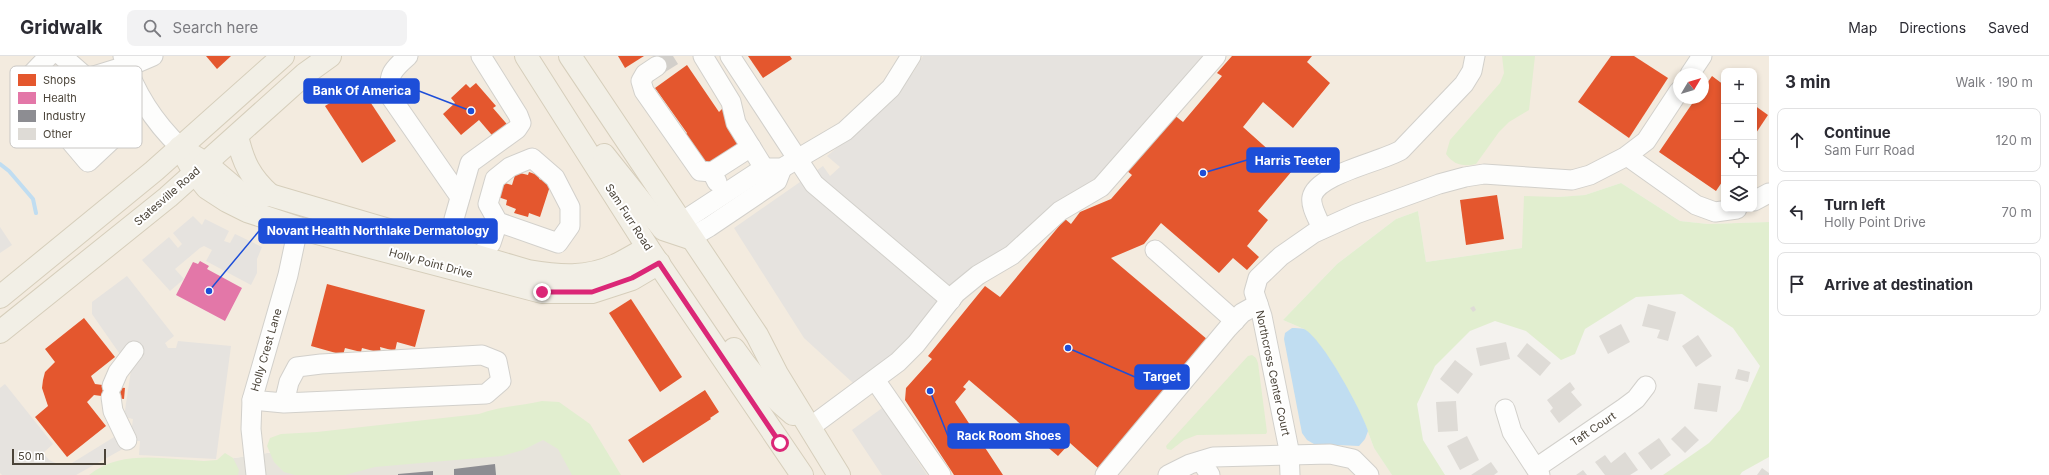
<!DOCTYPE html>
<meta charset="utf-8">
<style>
:root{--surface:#fff;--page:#f2f2f3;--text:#2b2b33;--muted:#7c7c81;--line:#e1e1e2}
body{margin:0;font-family:Inter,sans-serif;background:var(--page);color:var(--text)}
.controls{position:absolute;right:12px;top:12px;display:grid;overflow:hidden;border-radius:8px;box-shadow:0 2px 6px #0003}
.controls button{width:36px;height:36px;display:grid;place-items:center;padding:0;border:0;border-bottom:1px solid var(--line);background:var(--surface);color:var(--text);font:20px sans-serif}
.compass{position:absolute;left:1673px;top:12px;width:36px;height:36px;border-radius:50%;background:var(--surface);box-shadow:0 2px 6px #0003;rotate:52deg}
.scale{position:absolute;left:12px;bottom:10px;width:94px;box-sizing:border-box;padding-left:4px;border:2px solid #4b4439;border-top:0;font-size:11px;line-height:14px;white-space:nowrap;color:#4b4439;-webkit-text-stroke:3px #fff;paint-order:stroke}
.stop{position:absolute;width:12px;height:12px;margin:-9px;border:3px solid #db2777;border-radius:50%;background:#fff}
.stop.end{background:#db2777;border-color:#fff;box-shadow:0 1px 4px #0008}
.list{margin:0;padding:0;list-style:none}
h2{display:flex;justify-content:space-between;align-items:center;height:52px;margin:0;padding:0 16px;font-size:17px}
h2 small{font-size:13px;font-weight:400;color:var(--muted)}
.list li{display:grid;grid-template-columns:26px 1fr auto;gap:12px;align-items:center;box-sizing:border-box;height:64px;margin:0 8px 8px;padding:0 8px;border:1px solid var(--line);border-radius:8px}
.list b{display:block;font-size:15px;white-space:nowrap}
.list p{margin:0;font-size:13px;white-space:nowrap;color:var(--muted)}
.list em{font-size:13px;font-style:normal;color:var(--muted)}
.icon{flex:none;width:22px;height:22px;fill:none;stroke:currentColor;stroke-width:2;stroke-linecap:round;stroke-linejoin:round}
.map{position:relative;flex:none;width:1769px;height:419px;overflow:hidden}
header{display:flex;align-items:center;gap:24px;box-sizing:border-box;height:56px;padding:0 20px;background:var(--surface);border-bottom:1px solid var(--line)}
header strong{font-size:19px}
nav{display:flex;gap:22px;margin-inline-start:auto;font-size:14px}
.search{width:280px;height:36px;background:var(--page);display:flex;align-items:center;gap:10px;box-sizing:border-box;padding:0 14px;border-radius:8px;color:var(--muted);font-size:15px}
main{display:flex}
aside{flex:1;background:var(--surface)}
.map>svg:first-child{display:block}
.residential{fill:#e7e4dc}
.commercial{fill:#f3ebdf;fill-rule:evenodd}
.green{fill:#e1eecf}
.parking{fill:#e6e3df}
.water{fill:#c0ddf1}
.shops{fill:#e4572e}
.health{fill:#e377a8}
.industry{fill:#8d8d92}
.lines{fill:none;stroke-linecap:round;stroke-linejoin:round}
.stream{stroke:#c0ddf1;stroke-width:4}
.building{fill:#dedbd6}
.minor-tunnel{stroke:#d2cfca;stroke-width:19;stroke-dasharray:19 10;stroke-linecap:butt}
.minor-casing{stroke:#d2d0cb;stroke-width:21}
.major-casing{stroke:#d6cebb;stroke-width:24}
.minor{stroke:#fdfdfc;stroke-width:19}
.major{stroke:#f2efe6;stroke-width:22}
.route{stroke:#db2777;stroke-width:5}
.labels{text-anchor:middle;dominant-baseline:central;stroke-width:4;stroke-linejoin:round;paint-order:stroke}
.street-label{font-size:11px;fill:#4b4439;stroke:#fff}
.key{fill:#fff;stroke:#c9c7c4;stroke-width:1}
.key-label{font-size:11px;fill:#4b4439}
.leader{fill:none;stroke:#1d4ed8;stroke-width:1.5}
.callout-dot{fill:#1d4ed8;stroke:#fff;stroke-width:1.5}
.callout{fill:#1d4ed8;stroke:#1d4ed8;stroke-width:1.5}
.callout-label{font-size:12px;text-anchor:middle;font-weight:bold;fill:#fff}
</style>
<header>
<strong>Gridwalk</strong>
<div class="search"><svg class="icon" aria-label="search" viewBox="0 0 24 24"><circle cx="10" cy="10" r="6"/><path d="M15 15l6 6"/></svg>Search here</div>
<nav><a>Map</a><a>Directions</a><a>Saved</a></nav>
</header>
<main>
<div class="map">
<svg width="1769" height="419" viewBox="0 0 1769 419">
<rect width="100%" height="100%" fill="#f4f2ee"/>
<path class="residential" d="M518 359 610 419H170L221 404Z"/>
<path class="commercial" d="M0 0H1769V166L1708 168 1680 165 1621 127 1585 139 1558 141 1522 192 1426 206 1418 155 1396 163 1337 208 1283 264 1304 273 1365 368 1374 392 1392 419H611L518 359 221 404 169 419H0ZM1724 15H1754V153H1724ZM1679 18H1703V42H1679Z"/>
<g class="green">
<path d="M1502 0H1535L1529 54 1509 66 1499 76 1476 108C1463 111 1454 109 1446 98L1450 84 1500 27 1504 17Z"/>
<path d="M1621 127 1680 165 1708 168 1769 166V401L1742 416 1740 419H1663L1709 387 1740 354 1760 310 1733 272 1682 238 1636 241 1585 273 1575 298 1561 304 1526 275 1495 265 1470 275 1435 310 1417 348 1423 384 1445 419H1392L1374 392 1365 368 1338 316 1318 287 1304 273 1283 264 1337 208 1396 163 1418 155 1426 206 1522 192 1524 140 1558 141 1585 139Z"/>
<path d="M1252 299 1256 302 1258 307 1267 376 1266 378 1197 379 1184 384 1171 394 1167 393 1166 390 1248 300Z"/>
<path d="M542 345 559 346 590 368 621 419H572L558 393 543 384 523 394 502 400 375 411 345 419H295L284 416 274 406 267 390 270 382 281 378 317 376 479 358C499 350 521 350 542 345Z"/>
<path d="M225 397 233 402 239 414 238 419H89C121 393 165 403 204 405L217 404Z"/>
</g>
<g class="parking">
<path d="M923 0H1207L1106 113 1082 134 1037 162 1013 188 892 303 853 327 804 282 734 172 823 110 830 120 840 111 827 100 870 64 913 17Z"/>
<path d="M193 160 202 169 205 163 229 175 224 185 230 187 235 178 262 191 257 203V217L251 229 206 205 212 194 204 190 200 192 175 213 184 223 170 235 142 204 169 181 178 192 182 188 173 177Z"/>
<path d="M0 171 12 189 0 197Z"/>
<path d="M127 220 174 280 165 287 168 292H176L178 285 231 290 216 403 139 399 140 385H137L76 419H2L0 417V332L5 328 53 388 43 397 49 404 60 409 72 407 132 370 133 363 124 361 131 314 92 258V246Z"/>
<path d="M885 350 898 370 896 372 927 419H882L852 374Z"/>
</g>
<path class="water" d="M1292 272C1295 272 1301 272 1304 273 1323 283 1361 354 1368 375L1365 383 1359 390 1314 388 1307 384 1302 377 1284 283 1285 277Z"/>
<g class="shops">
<path d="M206 0H231L217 13Z"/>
<path d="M618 0H644L625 12Z"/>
<path d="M748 0H790L792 3 763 22Z"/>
<path d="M1232 0H1312L1307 6 1330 27 1293 72 1263 46 1243 71 1292 115 1258 155 1268 164 1247 190 1259 201 1247 214 1233 202 1219 217 1161 167 1144 188 1111 202 1208 284 1098 412 1070 387 1058 400 969 324 963 331 966 333 955 346 1003 419H954L905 344 906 332 932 303 928 300 985 230 1000 241 1065 163 1071 168 1080 156 1111 143 1132 119 1126 114 1173 58 1183 66 1222 20 1217 17Z"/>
<path d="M1611 0H1634L1668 22 1629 82 1578 46Z"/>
<path d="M687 9 719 56 723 52 744 85 704 113 683 81 687 77 655 32Z"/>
<path d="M1712 20 1724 29V123L1716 135 1659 96 1696 42H1703V33Z"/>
<path d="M476 27 496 50 493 52 511 73 497 85 479 64 461 79 443 58 455 47 451 42 466 28 470 32Z"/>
<path d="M359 29 396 85 362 107 325 50Z"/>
<path d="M1754 49 1768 59 1754 80Z"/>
<path d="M516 116 528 119 529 116 540 120 539 123 551 127 540 161 529 157 528 161 514 157 516 153 506 149 507 144 492 139 497 125 512 129Z"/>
<path d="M1497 139 1504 183 1466 189 1460 144Z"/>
<path d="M327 228 425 254 415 291 397 286 395 295 380 291 381 297 362 292 361 296 345 292 343 299 311 290Z"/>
<path d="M631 243 682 321 660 336 609 257Z"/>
<path d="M84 262 115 301 91 320 95 328 125 332 124 343 94 339 87 346 106 370 67 401 35 361 48 350 42 332 43 324 45 316 55 306 45 293Z"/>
<path d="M705 334 719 356 710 362 711 363 643 407 628 384Z"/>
</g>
<path class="health" d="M200 205 209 210 207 213 242 232 225 265 176 239 193 206 198 208Z"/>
<g class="industry">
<path d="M495 408 496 419H454V413Z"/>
<path d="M433 415V419H398V418Z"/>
</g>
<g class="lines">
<path class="stream" d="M0 108 9 115 33 143 36 157"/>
</g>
<g class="building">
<path d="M1648 248 1676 256 1668 285 1657 282 1660 274 1642 270Z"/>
<path d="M1474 250 1476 254 1473 256 1470 252Z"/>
<path d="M1621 268 1630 286 1608 298 1599 280Z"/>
<path d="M1698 279 1712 300 1696 311 1682 290Z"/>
<path d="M1506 286 1510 303 1480 310 1476 292Z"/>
<path d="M1527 287 1551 307 1540 320 1517 300Z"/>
<path d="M1455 304 1473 318 1458 338 1440 323Z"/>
<path d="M1738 313 1750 316 1748 326 1735 323Z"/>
<path d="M1570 326 1575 333 1571 336 1582 349 1559 367 1550 355 1553 352 1547 344Z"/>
<path d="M1698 327 1721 330 1717 356 1694 353Z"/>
<path d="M1456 345 1458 375 1438 376 1436 346Z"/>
<path d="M1685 370 1699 384 1685 397 1671 383Z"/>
<path d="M1467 380 1479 404 1460 414 1447 390Z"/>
<path d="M1659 382 1671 399 1651 414 1638 397Z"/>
<path d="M1625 396 1638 414 1630 419H1605L1595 406 1605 399 1611 407Z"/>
<path d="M1491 406 1498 416 1494 419H1471Z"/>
<path d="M1762 412 1769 417V419H1757Z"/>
<path d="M1583 414 1587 419H1576Z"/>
</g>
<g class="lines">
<path class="minor-tunnel" d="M657 10 673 0"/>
<g class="minor-casing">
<g id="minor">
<path d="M49 0 22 28 88 106 120 76 87 22 62 0"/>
<path d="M123 0C134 35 154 66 180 91"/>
<path d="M408 0C392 14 388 18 390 40L460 141"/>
<path d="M703 0 731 46 736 67 764 112"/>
<path d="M730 0 814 128 951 244"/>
<path d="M657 10 645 18 641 25 644 35 700 115 712 116"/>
<path d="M1690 18 1702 0"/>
<path d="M87 22 139 6 153 0"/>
<path d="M1627 100 1696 149 1715 156 1737 153"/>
<path d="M532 102 555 122 570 151V170L558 187 498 166 488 148 495 123 510 111Z"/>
<path d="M717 126 712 116 751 91"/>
<path d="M1754 145 1769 137"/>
<path d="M680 167 764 112H782L845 75 891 32 911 0"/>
<path d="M1322 173C1319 164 1310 151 1312 141 1317 118 1381 106 1401 94L1464 28 1472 15 1475 0"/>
<path d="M690 182 709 171 777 125 782 112"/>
<path d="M450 191 454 163 470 107 517 73 521 67 518 59 481 0"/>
<path d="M1155 194 1235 265"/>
<path d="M480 200 491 187 498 166"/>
<path d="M875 324 941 419"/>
<path d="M112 330 118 316 134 295"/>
<path d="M111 341 113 355 127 384"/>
<path d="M252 344 284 347 486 338 501 325 497 305 482 299 321 308 297 311 289 326 284 347"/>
<path d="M1505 353 1512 376 1540 419"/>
<path d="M809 372 898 306 916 288 956 237 978 219 1012 199 1060 155 1101 131 1216 0"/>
<path d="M1201 405 1210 419"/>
<path d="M1536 412 1624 352 1636 343 1646 330"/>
<path d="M256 419 251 373 252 344 288 219 298 172"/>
<path d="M1105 419 1228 272 1242 257 1258 248"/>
<path d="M1168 419 1190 408 1213 401 1330 398 1353 403 1369 419"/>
<path d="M1290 419 1289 394 1262 260 1254 236 1258 222 1281 200 1314 177 1356 158 1439 128 1465 121 1484 118 1572 124 1590 119 1625 101 1646 85 1679 35"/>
</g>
</g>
<g class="major-casing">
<g id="major">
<path d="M526 0 648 192 802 419"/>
<path d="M570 0 757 279 777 318 839 419"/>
<path d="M237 80C243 106 250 121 270 139"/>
<path d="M180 91 194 116 207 132 227 145 247 155 298 172 542 236H592L632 223 659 207"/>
<path d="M185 95 205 107 238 135 250 140 270 139 528 215C558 220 587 223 616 209 627 204 637 197 648 192"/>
<path d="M604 99 663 173 690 182"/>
<path d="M0 241 154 115 283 0"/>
<path d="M0 276 168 141 305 18 330 0"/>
<path d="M734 293C751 318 770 339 793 358"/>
</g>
</g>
<use href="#minor" class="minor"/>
<use href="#major" class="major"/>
</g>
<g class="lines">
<path class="route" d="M542 236H592L632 222 659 207 780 387"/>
</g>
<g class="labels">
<g class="street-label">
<text transform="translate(167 140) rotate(-41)">Statesville Road</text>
<text transform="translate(629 161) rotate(57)">Sam Furr Road</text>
<text transform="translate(431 207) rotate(15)">Holly Point Drive</text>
<text transform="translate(266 294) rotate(-74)">Holly Crest Lane</text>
<text transform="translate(1273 317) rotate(78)">Northcross Center Court</text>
<text transform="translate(1593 373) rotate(-34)">Taft Court</text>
</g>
</g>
<rect x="10" y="10" width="132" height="82" rx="6" class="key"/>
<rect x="18" y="18" width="18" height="12" fill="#e4572e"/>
<rect x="18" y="36" width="18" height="12" fill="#e377a8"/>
<rect x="18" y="54" width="18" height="12" fill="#8d8d92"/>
<rect x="18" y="72" width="18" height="12" fill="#dedbd6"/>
<g class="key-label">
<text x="43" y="28">Shops</text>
<text x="43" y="46">Health</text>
<text x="43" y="64">Industry</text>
<text x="43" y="82">Other</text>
</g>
<path class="leader" d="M471 55L419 35M1203 117L1247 104M209 235L259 175M1068 292L1135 321M930 335L948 380"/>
<g class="callout-dot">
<circle cx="471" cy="55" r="4"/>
<circle cx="1203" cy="117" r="4"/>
<circle cx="209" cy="235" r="4"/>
<circle cx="1068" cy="292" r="4"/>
<circle cx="930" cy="335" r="4"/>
</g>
<g class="callout">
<rect x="304" y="23" width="115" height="24" rx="4"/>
<rect x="1247" y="92" width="92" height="24" rx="4"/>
<rect x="259" y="163" width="238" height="24" rx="4"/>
<rect x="1135" y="309" width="54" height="24" rx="4"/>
<rect x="948" y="368" width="121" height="24" rx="4"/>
</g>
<g class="callout-label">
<text x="362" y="39">Bank Of America</text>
<text x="1293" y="109">Harris Teeter</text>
<text x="378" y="179">Novant Health Northlake Dermatology</text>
<text x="1162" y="325">Target</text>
<text x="1009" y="384">Rack Room Shoes</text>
</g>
</svg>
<div class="controls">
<button>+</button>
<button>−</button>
<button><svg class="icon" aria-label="locate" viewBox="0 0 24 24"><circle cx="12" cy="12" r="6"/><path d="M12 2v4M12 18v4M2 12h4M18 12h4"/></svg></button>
<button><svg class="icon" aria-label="layers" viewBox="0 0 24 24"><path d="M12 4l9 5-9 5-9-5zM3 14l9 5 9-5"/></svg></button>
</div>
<svg class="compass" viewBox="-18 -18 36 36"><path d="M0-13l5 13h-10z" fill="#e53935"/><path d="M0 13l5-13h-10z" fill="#7c7c81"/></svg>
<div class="scale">50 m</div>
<div class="stop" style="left:780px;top:387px"></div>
<div class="stop end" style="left:542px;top:236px"></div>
</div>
<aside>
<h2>3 min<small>Walk · 190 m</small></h2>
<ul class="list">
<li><svg class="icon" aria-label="ahead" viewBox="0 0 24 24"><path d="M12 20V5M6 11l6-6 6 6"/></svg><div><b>Continue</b><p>Sam Furr Road</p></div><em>120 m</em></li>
<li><svg class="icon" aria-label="left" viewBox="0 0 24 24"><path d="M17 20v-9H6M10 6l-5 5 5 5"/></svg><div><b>Turn left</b><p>Holly Point Drive</p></div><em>70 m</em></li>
<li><svg class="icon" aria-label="arrive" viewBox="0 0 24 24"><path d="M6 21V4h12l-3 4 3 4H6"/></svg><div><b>Arrive at destination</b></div></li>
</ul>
</aside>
</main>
